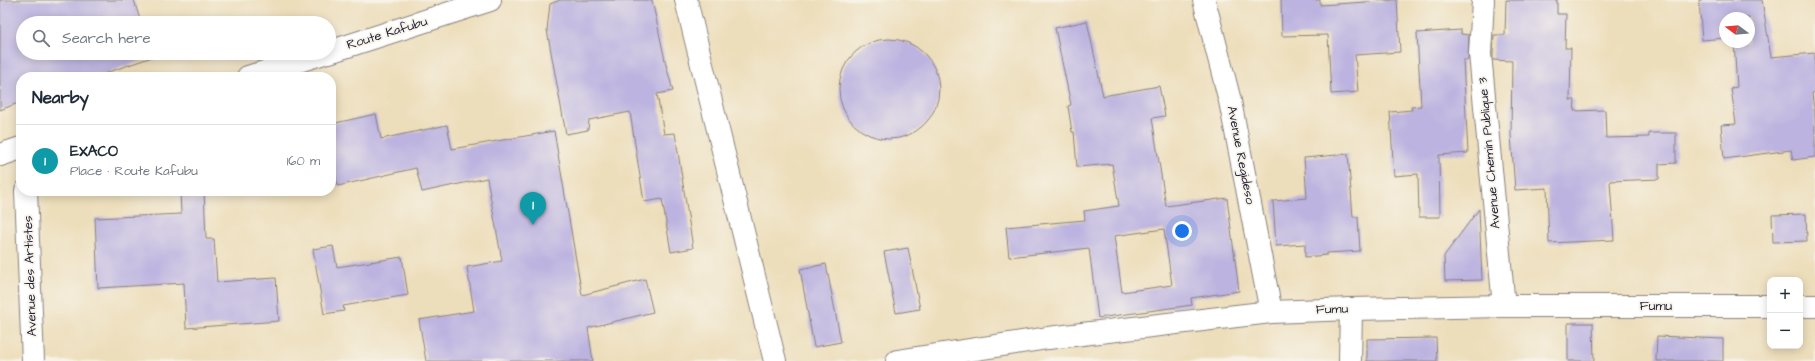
<!DOCTYPE html>
<meta charset="utf-8">
<style>
:root{--surface:#fff;--page:#f2f2f3;--text:#1f2937;--muted:#747a83;--line:#e0e1e3;--accent:#1f6fb2}
body{margin:0;font-family:"Architects Daughter",sans-serif;background:var(--page);color:var(--text)}
.controls{position:absolute;right:12px;bottom:12px;display:grid;overflow:hidden;border-radius:8px;box-shadow:0 2px 10px #0003}
.controls button{width:36px;height:36px;display:grid;place-items:center;padding:0;border:0;border-bottom:1px solid var(--line);background:var(--surface);color:var(--text);font:20px sans-serif}
.compass{position:absolute;left:1719px;top:12px;width:36px;height:36px;border-radius:50%;background:var(--surface);box-shadow:0 2px 10px #0003;rotate:286deg}
.you{position:absolute;left:1182px;top:231px;width:14px;height:14px;margin:-10px;border:3px solid #fff;border-radius:50%;background:#1a73e8;box-shadow:0 0 0 6px #1a73e833}
.badge{display:grid;place-items:center;width:26px;height:26px;border-radius:50%;background:var(--accent);color:#fff;font-size:13px;font-weight:700}
.pin{position:absolute;translate:-50% -33px;filter:drop-shadow(0 1px 2px #0008)}
.pin::after{content:'';position:absolute;top:21px;width:14px;height:12px;background:inherit;clip-path:polygon(0 0,100% 0,50% 100%)}
.list{margin:0;padding:0;list-style:none}
h2{display:flex;justify-content:space-between;align-items:center;height:52px;margin:0;padding:0 16px;font-size:17px}
h2 small{font-size:13px;font-weight:400;color:var(--muted)}
.list li{display:grid;grid-template-columns:26px 1fr auto;gap:12px;align-items:center;box-sizing:border-box;height:72px;padding:0 16px;border-top:1px solid var(--line)}
.list b{display:block;font-size:15px;white-space:nowrap}
.list p{margin:0;font-size:13px;white-space:nowrap;color:var(--muted)}
.list em{font-size:13px;font-style:normal;color:var(--muted)}
.icon{flex:none;width:22px;height:22px;fill:none;stroke:currentColor;stroke-width:2;stroke-linecap:round;stroke-linejoin:round}
.map{position:relative;flex:none;width:1815px;height:361px;overflow:hidden}
.search{position:absolute;background:var(--surface);box-shadow:0 2px 10px #0003;left:16px;top:16px;width:320px;height:44px;display:flex;align-items:center;gap:10px;box-sizing:border-box;padding:0 14px;border-radius:22px;color:var(--muted);font-size:15px}
.panel{position:absolute;background:var(--surface);box-shadow:0 2px 10px #0003;left:16px;top:72px;width:320px;height:124px;border-radius:16px}
.map>svg:first-child{display:block}
.building{fill:#bcb3e0;fill-rule:evenodd}
.lines{fill:none;stroke-linecap:round;stroke-linejoin:round}
.minor-casing{stroke:#88807b;stroke-width:24}
.secondary-casing{stroke:#88807b;stroke-width:24}
.minor{stroke:#fff;stroke-width:22}
.secondary{stroke:#fff;stroke-width:22}
.labels{text-anchor:middle;dominant-baseline:central;stroke-width:3.5;stroke-linejoin:round;paint-order:stroke}
.street-label{font-size:13px;fill:#22223b;stroke:#f7f3e8}
</style>
<div class="map">
<svg width="1815" height="361" viewBox="0 0 1815 361">
<rect width="100%" height="100%" fill="#f7f3e8"/>
<filter id="ink" filterUnits="userSpaceOnUse"><feTurbulence type="fractalNoise" baseFrequency=".025" numOctaves="2"/><feDisplacementMap in="SourceGraphic" scale="8" xChannelSelector="R" yChannelSelector="G"/><feConvolveMatrix kernelMatrix="1 2 1 2 8 2 1 2 1" color-interpolation-filters="sRGB"/></filter>
<filter id="wash" filterUnits="userSpaceOnUse"><feTurbulence type="fractalNoise" baseFrequency=".012" numOctaves="4" result="noise"/><feDisplacementMap in="SourceGraphic" scale="16" xChannelSelector="R" yChannelSelector="G"/><feGaussianBlur stdDeviation="0.9" result="paint"/><feColorMatrix in="noise" values="0 0 0 0 0 0 0 0 0 0 0 0 0 0 0 0 0 1.4 0 .05"/><feComposite in="paint" operator="in"/></filter>
<g filter="url(#wash)">
<rect width="100%" height="100%" fill="#eddebb"/>
<g id="blocks">
<g class="building">
<path d="M0 0H134L141 23H23V53H151L152 57 94 77H21V102L0 110Z"/>
<path d="M560 0H652L666 65 673 91 657 94 664 134 675 133 693 248 671 252 662 199 644 202 630 112 589 120 588 130 566 134 547 30 550 4Z"/>
<path d="M1281 0H1320V5L1397 0 1400 52 1355 55 1358 92 1331 94 1328 35 1282 36Z"/>
<path d="M1506 0H1557V14H1566L1565 48H1571L1570 100H1575L1574 111 1605 110 1606 138 1649 137V133H1676V163L1659 164V179L1610 181 1614 240 1549 243 1547 188 1515 190 1511 135 1512 61 1493 60V54L1494 35H1505Z"/>
<path d="M1699 0H1762L1771 57 1815 53V92L1812 93 1815 118V157L1793 160 1791 150 1724 159 1721 125 1736 124 1731 88 1737 87 1734 42H1749V18H1725V38L1702 40Z"/>
<path d="M1087 21 1103 96 1159 86 1165 116 1152 118 1166 206 1227 198 1239 291 1191 298 1192 305 1098 318 1089 248 1009 257 1006 227 1085 220 1084 211 1119 206 1112 164 1077 167 1074 132H1072L1068 106 1071 105 1055 28ZM1164 229 1172 285 1122 292 1114 236Z"/>
<path d="M1461 30V34L1469 35 1468 60H1463L1468 153 1439 155 1440 217H1419L1418 174 1394 176 1390 112 1412 110 1411 107 1421 106 1417 33Z"/>
<circle cx="889" cy="89" r="50"/>
<path d="M376 114 381 139 447 125 452 149 554 131 582 295 645 279 653 312 588 328 593 361H426L419 320 474 311 467 267 502 261 487 178 422 192 416 168 338 186 331 152V124Z"/>
<path d="M1348 154 1353 217H1358L1360 251 1327 253V255L1305 257V244L1276 246 1273 201 1307 198 1304 158Z"/>
<path d="M180 191H204L206 239H214L217 282 276 278 279 321 186 328 184 283 98 288 95 218 181 214Z"/>
<path d="M1479 209 1482 280 1445 281 1444 256Z"/>
<path d="M1806 214 1807 241 1773 242 1772 215Z"/>
<path d="M333 246 337 267 402 257 408 295 343 306 344 311 324 314 313 249Z"/>
<path d="M908 248 920 309 896 313 884 252Z"/>
<path d="M826 264 841 342 814 347 800 269Z"/>
<path d="M1568 323H1593L1594 361H1568Z"/>
<path d="M1657 336 1723 339V361H1656Z"/>
<path d="M1436 338 1437 361H1367V339Z"/>
</g>
</g>
</g>
<g filter="url(#ink)">
<use href="#blocks" fill-opacity="0" stroke="#88807b" stroke-width="1"/>
<g class="lines">
<g class="minor-casing">
<g id="minor">
<path d="M686 0 775 361"/>
<path d="M1204 0 1230 101 1271 312"/>
<path d="M1483 0 1480 54 1504 306"/>
<path d="M26 191 33 361"/>
<path d="M1800 306H1815"/>
<path d="M897 361 1048 338 1271 312 1351 309 1504 306H1770"/>
<path d="M1350 361 1351 309"/>
</g>
</g>
<g class="secondary-casing">
<g id="secondary">
<path d="M329 52 490 0"/>
<path d="M248 77 324 53"/>
<path d="M0 155 21 148"/>
</g>
</g>
<use href="#minor" class="minor"/>
<use href="#secondary" class="secondary"/>
</g>
</g>
<g class="labels">
<g class="street-label">
<text transform="translate(387 33) rotate(-17)">Route Kafubu</text>
<text transform="translate(1489 153) rotate(-95)">Avenue Chemin Publique 3</text>
<text transform="translate(1241 155) rotate(79)">Avenue Regideso</text>
<text transform="translate(30 276) rotate(-92)">Avenue des Artistes</text>
<text x="1656" y="306">Fumu</text>
<text transform="translate(1332 309) rotate(-2)">Fumu</text>
</g>
</g>
</svg>
<div class="controls">
<button>+</button>
<button>−</button>
</div>
<svg class="compass" viewBox="-18 -18 36 36"><path d="M0-13l5 13h-10z" fill="#e53935"/><path d="M0 13l5-13h-10z" fill="#747a83"/></svg>
<div class="you"></div>
<div class="pin badge" style="left:533px;top:225px;background:#0f9aa8">1</div>
<div class="search"><svg class="icon" aria-label="search" viewBox="0 0 24 24"><circle cx="10" cy="10" r="6"/><path d="M15 15l6 6"/></svg>Search here</div>
<section class="panel">
<h2>Nearby<small></small></h2>
<ul class="list">
<li><span class="badge" style="background:#0f9aa8">1</span><div><b>EXACO</b><p>Place · Route Kafubu</p></div><em>160 m</em></li>
</ul>
</section>
</div>
